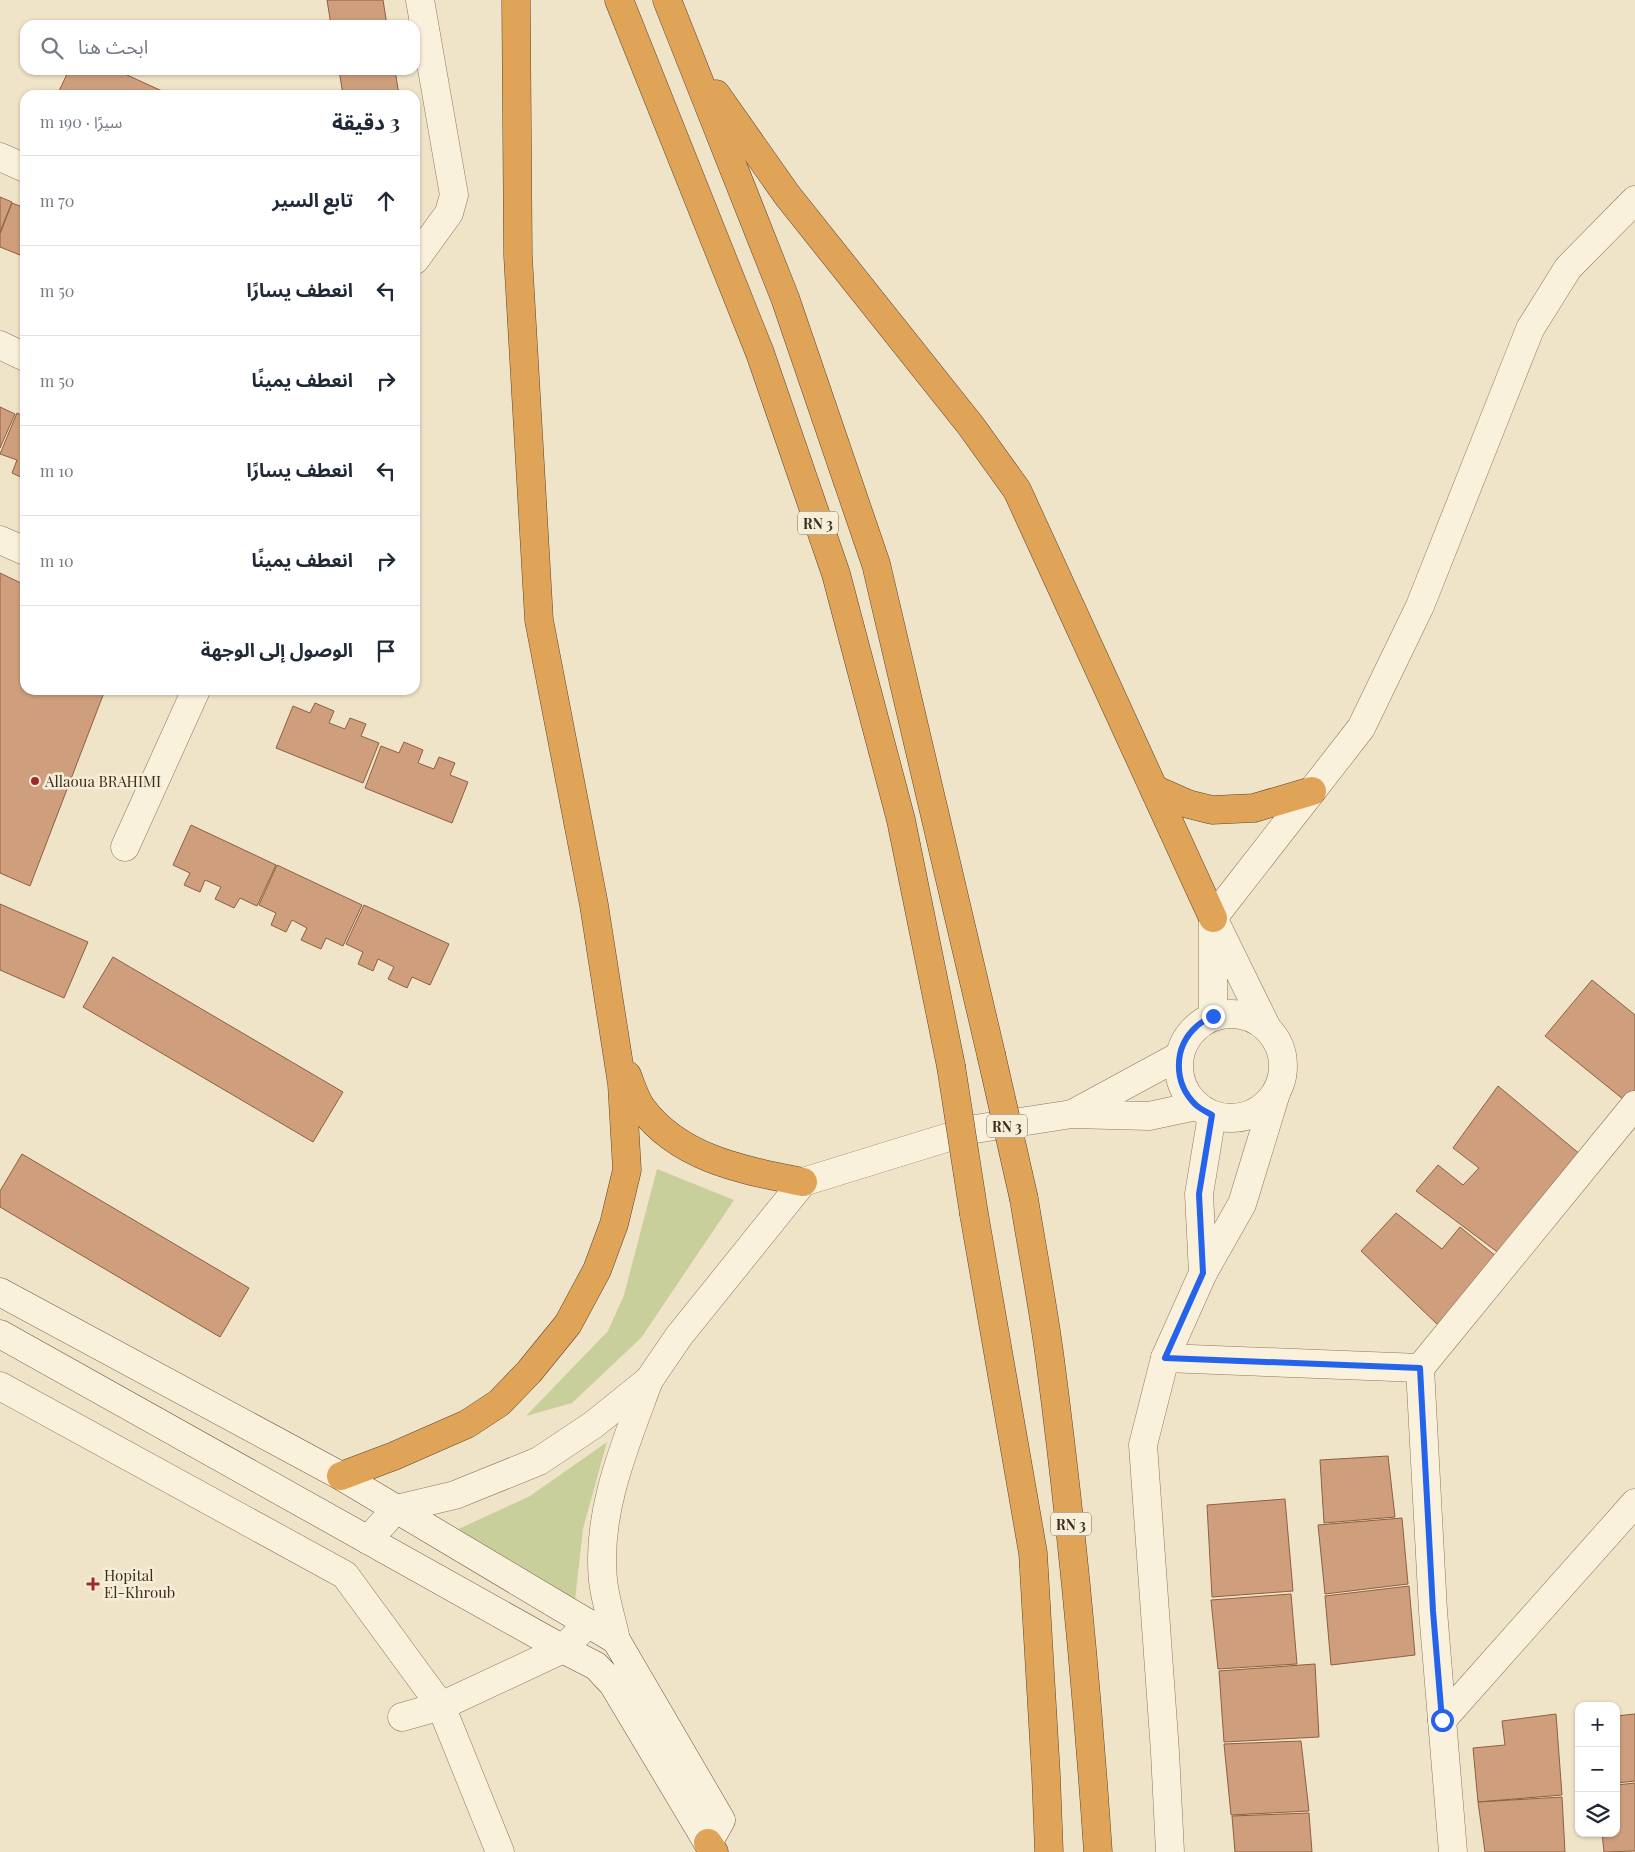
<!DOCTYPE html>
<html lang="ar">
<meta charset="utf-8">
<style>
:root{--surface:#fff;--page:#f6f6f7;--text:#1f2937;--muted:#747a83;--line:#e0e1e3}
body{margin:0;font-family:"Playfair Display","Noto Sans Arabic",serif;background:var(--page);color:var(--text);direction:rtl}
.controls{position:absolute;right:15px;bottom:15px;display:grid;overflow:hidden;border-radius:10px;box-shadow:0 1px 4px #0004}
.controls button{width:45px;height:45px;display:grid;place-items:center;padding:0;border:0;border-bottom:1px solid var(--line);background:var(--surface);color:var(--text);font:25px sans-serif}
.stop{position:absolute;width:15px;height:15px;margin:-11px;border:4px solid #2563eb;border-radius:50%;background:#fff}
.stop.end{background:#2563eb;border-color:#fff;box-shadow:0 1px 5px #0008}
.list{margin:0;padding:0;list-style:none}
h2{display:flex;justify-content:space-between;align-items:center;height:65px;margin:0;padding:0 20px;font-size:21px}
h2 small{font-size:16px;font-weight:400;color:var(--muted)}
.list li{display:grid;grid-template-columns:32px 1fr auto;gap:15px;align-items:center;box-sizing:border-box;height:90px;padding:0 20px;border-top:1px solid var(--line)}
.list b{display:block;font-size:19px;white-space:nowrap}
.list em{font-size:16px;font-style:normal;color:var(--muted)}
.icon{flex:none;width:28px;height:28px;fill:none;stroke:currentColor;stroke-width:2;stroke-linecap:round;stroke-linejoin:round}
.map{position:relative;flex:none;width:1635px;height:1852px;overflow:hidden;direction:ltr}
.search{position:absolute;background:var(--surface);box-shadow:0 1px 4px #0004;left:20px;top:20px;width:400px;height:55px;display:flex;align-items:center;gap:12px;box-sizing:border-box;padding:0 18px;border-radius:15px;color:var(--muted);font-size:19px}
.panel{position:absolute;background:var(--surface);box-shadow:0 1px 4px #0004;left:20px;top:90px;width:400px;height:605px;border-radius:15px;direction:rtl}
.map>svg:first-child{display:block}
.green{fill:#c9cf9b}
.building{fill:#cf9f7d;stroke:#8d5f41}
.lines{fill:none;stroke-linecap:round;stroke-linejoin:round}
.street-casing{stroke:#8d765c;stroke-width:29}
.secondary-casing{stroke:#6f573f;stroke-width:29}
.highway-casing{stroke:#5b4430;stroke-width:29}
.street{stroke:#faf1dc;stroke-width:28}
.secondary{stroke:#faf1dc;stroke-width:28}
.highway{stroke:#e0a458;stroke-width:28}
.highway-bridge-casing{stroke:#5b4430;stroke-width:29;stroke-linecap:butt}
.highway-bridge{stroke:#e0a458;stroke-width:28}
.route{stroke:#2563eb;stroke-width:6}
.poi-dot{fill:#9e2a2b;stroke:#f7eed8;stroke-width:2}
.labels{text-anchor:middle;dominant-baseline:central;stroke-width:5;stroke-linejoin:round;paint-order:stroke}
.shield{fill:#f7eed8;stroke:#756857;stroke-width:1}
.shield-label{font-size:14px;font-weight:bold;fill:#3d2e20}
.poi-label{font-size:15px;fill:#3d2e20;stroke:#f7eed8;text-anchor:start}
</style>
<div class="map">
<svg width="1635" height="1852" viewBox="0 0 1635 1852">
<rect width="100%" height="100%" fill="#f0e4c8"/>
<g class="green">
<path d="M657 1169 734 1200 641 1338 572 1403 526 1416 608 1331 624 1295Z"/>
<path d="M607 1442 583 1529 575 1601 452 1532 530 1496Z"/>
</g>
<g class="building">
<path d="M327 0H383L387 25H331Z"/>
<path d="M69 70H116L162 91 161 95H67L59 91Z"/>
<path d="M339 70H395L399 95H343Z"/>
<path d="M0 197 12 202 0 232Z"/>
<path d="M12 203 25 208V257L0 247V234Z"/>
<path d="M0 407 15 414 0 448Z"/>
<path d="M17 413 25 417V479L12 473 17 460 0 454Z"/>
<path d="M0 573 25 585V690H105L30 886 0 873Z"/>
<path d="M315 703 334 711 329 723 345 729 350 718 366 724 361 736 379 743 363 783 276 748 293 706 310 713Z"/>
<path d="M404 742 423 750 418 763 434 769 439 757 455 763 450 775 468 782 452 823 365 788 381 746 399 753Z"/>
<path d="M191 825 276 865 257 906 240 898 234 908 215 899 221 887 205 880 200 892 184 885 190 873 173 865Z"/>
<path d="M277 865 362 905 343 946 326 938 321 949 301 940 307 928 292 920 286 932 271 925 276 913 259 905Z"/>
<path d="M0 904 88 942 64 998 0 970Z"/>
<path d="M364 905 449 944 430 985 412 977 407 988 388 979 394 967 378 959 373 971 358 964 363 952 346 944Z"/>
<path d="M113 957 343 1092 313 1142 83 1007Z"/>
<path d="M1592 980 1635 1015V1097L1629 1104 1545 1036Z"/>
<path d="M1498 1086 1581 1155 1500 1254 1416 1191 1438 1165 1463 1185 1479 1168 1453 1148Z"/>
<path d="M22 1154 249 1288 220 1337 0 1207V1191Z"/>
<path d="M1396 1213 1442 1249 1460 1227 1497 1257 1439 1326 1361 1251Z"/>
<path d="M1388 1456 1395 1517 1324 1523 1320 1460Z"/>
<path d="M1285 1499 1293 1591 1212 1597 1207 1505Z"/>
<path d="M1402 1518 1408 1584 1325 1594 1318 1525Z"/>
<path d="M1409 1586 1415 1655 1331 1665 1325 1596Z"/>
<path d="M1291 1594 1297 1664 1218 1669 1211 1600Z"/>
<path d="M1315 1664 1319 1737 1224 1742 1219 1671Z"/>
<path d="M1556 1714 1562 1795 1478 1802 1473 1748 1505 1745 1502 1721Z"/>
<path d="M1635 1714V1781L1616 1783V1716Z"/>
<path d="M1301 1741 1309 1811 1231 1815 1224 1744Z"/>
<path d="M1635 1783V1851L1604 1852 1602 1833H1616V1785Z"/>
<path d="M1562 1797 1565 1852H1485L1478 1802Z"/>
<path d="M1309 1813 1312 1852H1235L1232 1816Z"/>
</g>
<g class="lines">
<g class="street-casing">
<g id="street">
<path d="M0 157 25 168"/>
<path d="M415 260 449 213 454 195 420 0"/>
<path d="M0 345 25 357"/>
<path d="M0 540 25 551"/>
<path d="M125 847 196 690"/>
<path d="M1213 918 1361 728 1420 606 1530 329 1568 268 1635 200"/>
<circle cx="1231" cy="1066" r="52"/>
<path d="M1213 1016V918L1266 1026"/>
<path d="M1074 1113 1179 1056"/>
<path d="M1203 1273 1199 1194 1212 1115"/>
<path d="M1165 1358 1420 1368"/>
<path d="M0 1386 345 1575 441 1706 500 1852"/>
<path d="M368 1540 396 1509 455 1495 539 1461 593 1425 649 1380 679 1336 803 1182 975 1129 1072 1114 1149 1116 1196 1106"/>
<path d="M616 1640C612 1620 605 1600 603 1580 596 1511 626 1443 649 1380"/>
<path d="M402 1717 441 1706 563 1649 588 1623"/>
<path d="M1442 1720 1635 1503"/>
<path d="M1170 1852 1165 1752 1143 1445 1165 1358 1203 1273 1242 1204 1276 1093"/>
<path d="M1453 1852 1433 1611 1420 1368 1635 1105"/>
</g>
</g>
<g class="secondary-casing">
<path id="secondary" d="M0 1292 341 1476 616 1640 721 1820 708 1843 613 1684 596 1666 563 1649 0 1334"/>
</g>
<g class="highway-casing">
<g id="highway">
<path d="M619 0 760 353 836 574 901 820 951 1066"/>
<path d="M667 0 785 298 876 564 991 1054"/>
<path d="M716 94 787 195 971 426 1017 490 1213 918"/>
<path d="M1154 789 1188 804 1212 810 1254 808 1312 791"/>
<path d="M627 1075C631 1085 635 1098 641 1107 679 1159 743 1170 803 1182"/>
<path d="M1024 1199C1033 1255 1044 1311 1051 1367 1072 1528 1087 1690 1098 1852"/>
<path d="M974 1214 1033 1553 1046 1775 1049 1852"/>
<path d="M341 1476 394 1456 467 1424 499 1403 529 1372 568 1324 597 1270 614 1224 627 1170 622 1084 594 905 539 620 518 256 516 0"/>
<path d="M708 1843 714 1852"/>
</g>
</g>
<use href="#street" class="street"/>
<use href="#secondary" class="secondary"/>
<use href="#highway" class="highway"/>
<g class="highway-bridge-casing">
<g id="highway-bridge">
<path d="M991 1054 1024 1199"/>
<path d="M951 1066 974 1214"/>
</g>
</g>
<use href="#highway-bridge" class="highway-bridge"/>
</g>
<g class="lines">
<path class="route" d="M1213 1016C1208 1019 1201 1022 1197 1026 1173 1047 1173 1083 1196 1105 1200 1109 1207 1112 1212 1115L1199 1194 1203 1273 1165 1358 1420 1368 1433 1611 1442 1720"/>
</g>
<g class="poi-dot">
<circle cx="35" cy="781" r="5"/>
<path d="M90.5 1576.5h5v5h5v5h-5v5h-5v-5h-5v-5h5z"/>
</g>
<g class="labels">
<g class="shield">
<rect x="798" y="511.5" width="40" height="23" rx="4"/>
<rect x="987" y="1114.5" width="40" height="23" rx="4"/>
<rect x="1051" y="1512.5" width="40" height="23" rx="4"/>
</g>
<g class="shield-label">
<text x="818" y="523">RN 3</text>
<text x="1007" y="1126">RN 3</text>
<text x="1071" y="1524">RN 3</text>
</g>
<g class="poi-label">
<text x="45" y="781">Allaoua BRAHIMI</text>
<text x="104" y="1575">Hopital<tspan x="104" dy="17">El-Khroub</tspan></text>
</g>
</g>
</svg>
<div class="controls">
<button>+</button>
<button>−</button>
<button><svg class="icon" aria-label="layers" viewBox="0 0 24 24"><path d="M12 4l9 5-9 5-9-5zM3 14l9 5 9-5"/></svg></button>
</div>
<div class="stop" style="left:1442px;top:1720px"></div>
<div class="stop end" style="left:1213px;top:1016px"></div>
<div class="search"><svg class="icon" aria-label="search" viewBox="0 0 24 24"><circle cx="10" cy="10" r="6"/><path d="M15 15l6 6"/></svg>ابحث هنا</div>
<section class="panel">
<h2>3 دقيقة<small>سيرًا · 190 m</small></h2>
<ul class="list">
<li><svg class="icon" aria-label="ahead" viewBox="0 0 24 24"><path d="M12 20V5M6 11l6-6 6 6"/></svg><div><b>تابع السير</b></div><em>70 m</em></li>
<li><svg class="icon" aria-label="left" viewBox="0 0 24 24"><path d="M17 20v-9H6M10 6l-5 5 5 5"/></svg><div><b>انعطف يسارًا</b></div><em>50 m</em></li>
<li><svg class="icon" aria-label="right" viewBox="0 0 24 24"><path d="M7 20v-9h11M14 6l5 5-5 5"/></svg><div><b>انعطف يمينًا</b></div><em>50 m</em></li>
<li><svg class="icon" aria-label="left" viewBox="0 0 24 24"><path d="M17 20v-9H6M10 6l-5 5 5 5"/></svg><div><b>انعطف يسارًا</b></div><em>10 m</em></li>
<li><svg class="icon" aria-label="right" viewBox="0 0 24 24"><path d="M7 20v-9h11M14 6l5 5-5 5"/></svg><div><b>انعطف يمينًا</b></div><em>10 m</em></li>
<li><svg class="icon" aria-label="arrive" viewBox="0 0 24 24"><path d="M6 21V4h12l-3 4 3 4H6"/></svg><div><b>الوصول إلى الوجهة</b></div></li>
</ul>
</section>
</div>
